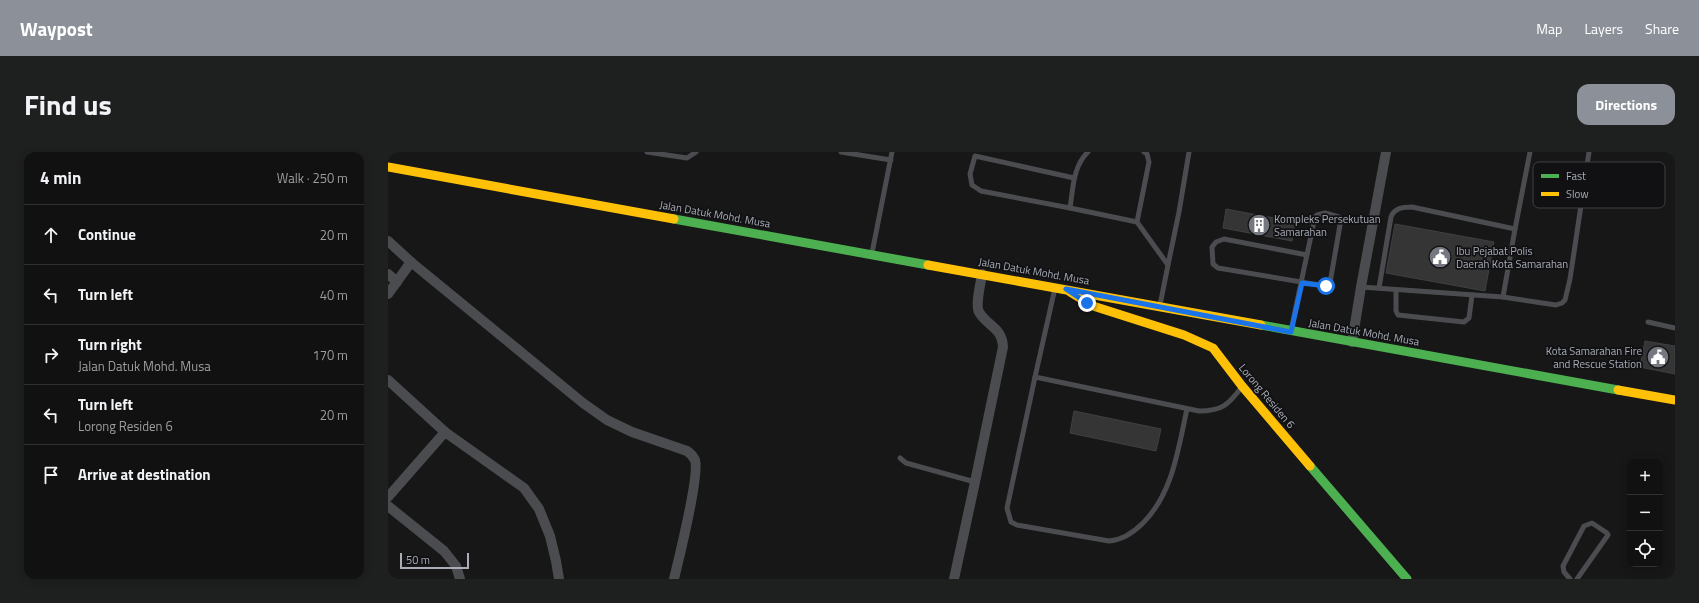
<!DOCTYPE html>
<meta charset="utf-8">
<style>
:root{--surface:#111;--page:#1e1f1f;--text:#f1f3f6;--muted:#9c9d9f;--line:#303131;--accent:#8c9099}
body{margin:0;font-family:"Titillium Web",sans-serif;background:var(--page);color:var(--text)}
.controls{position:absolute;right:12px;bottom:12px;display:grid;overflow:hidden;border-radius:8px;box-shadow:0 2px 10px #0003}
.controls button{width:36px;height:36px;display:grid;place-items:center;padding:0;border:0;border-bottom:1px solid var(--line);background:var(--surface);color:var(--text);font:20px sans-serif}
.scale{position:absolute;left:12px;bottom:10px;width:69px;box-sizing:border-box;padding-left:4px;border:2px solid #a8adb8;border-top:0;font-size:11px;line-height:14px;white-space:nowrap;color:#a8adb8;-webkit-text-stroke:3px #111113;paint-order:stroke}
.stop{position:absolute;width:12px;height:12px;margin:-9px;border:3px solid #1a73e8;border-radius:50%;background:#fff}
.stop.end{background:#1a73e8;border-color:#fff;box-shadow:0 1px 4px #0008}
.list{margin:0;padding:0;list-style:none}
h2{display:flex;justify-content:space-between;align-items:center;height:52px;margin:0;padding:0 16px;font-size:17px}
h2 small{font-size:13px;font-weight:400;color:var(--muted)}
.list li{display:grid;grid-template-columns:26px 1fr auto;gap:12px;align-items:center;box-sizing:border-box;height:60px;padding:0 16px;border-top:1px solid var(--line)}
.list b{display:block;font-size:15px;white-space:nowrap}
.list p{margin:0;font-size:13px;white-space:nowrap;color:var(--muted)}
.list em{font-size:13px;font-style:normal;color:var(--muted)}
.icon{flex:none;width:22px;height:22px;fill:none;stroke:currentColor;stroke-width:2;stroke-linecap:round;stroke-linejoin:round}
.map{position:relative;flex:none;width:1287px;height:427px;overflow:hidden;border-radius:12px}
header{display:flex;align-items:center;gap:24px;box-sizing:border-box;height:56px;padding:0 20px;background:var(--accent);color:#fff}
header strong{font-size:19px}
nav{display:flex;gap:22px;margin-inline-start:auto;font-size:14px}
.intro{display:flex;align-items:center;justify-content:space-between;box-sizing:border-box;height:96px;padding:0 24px}
h1{margin:0;font-size:28px}
.button{padding:10px 18px;border-radius:12px;background:var(--accent);color:#fff;font-size:14px;font-weight:700}
main{display:flex;gap:24px;padding:0 24px}
aside{flex:1;background:var(--surface);border-radius:12px;box-shadow:0 2px 10px #0003}
.map>svg:first-child{display:block}
.building{fill:#353536;stroke:#3f4043}
.lines{fill:none;stroke-linecap:round;stroke-linejoin:round}
.lane{stroke:#4b4c50;stroke-width:5}
.street{stroke:#4b4c50;stroke-width:10}
.fast{stroke:#4caf50;stroke-width:9}
.slow{stroke:#ffc107;stroke-width:9}
.route{stroke:#1a73e8;stroke-width:5}
.labels{text-anchor:middle;dominant-baseline:central;stroke-width:3.5;stroke-linejoin:round;paint-order:stroke}
.street-label{font-size:11px;fill:#a8adb8;stroke:#111113}
.poi-label{font-size:11px;fill:#a8adb8;stroke:#111113;text-anchor:start}
.key{fill:#111113;stroke:#3e4045;stroke-width:1}
.key-label{font-size:11px;fill:#a8adb8}
</style>
<header>
<strong>Waypost</strong>
<nav><a>Map</a><a>Layers</a><a>Share</a></nav>
</header>
<div class="intro"><h1>Find us</h1><a class="button">Directions</a></div>
<main>
<aside>
<h2>4 min<small>Walk · 250 m</small></h2>
<ul class="list">
<li><svg class="icon" aria-label="ahead" viewBox="0 0 24 24"><path d="M12 20V5M6 11l6-6 6 6"/></svg><div><b>Continue</b></div><em>20 m</em></li>
<li><svg class="icon" aria-label="left" viewBox="0 0 24 24"><path d="M17 20v-9H6M10 6l-5 5 5 5"/></svg><div><b>Turn left</b></div><em>40 m</em></li>
<li><svg class="icon" aria-label="right" viewBox="0 0 24 24"><path d="M7 20v-9h11M14 6l5 5-5 5"/></svg><div><b>Turn right</b><p>Jalan Datuk Mohd. Musa</p></div><em>170 m</em></li>
<li><svg class="icon" aria-label="left" viewBox="0 0 24 24"><path d="M17 20v-9H6M10 6l-5 5 5 5"/></svg><div><b>Turn left</b><p>Lorong Residen 6</p></div><em>20 m</em></li>
<li><svg class="icon" aria-label="arrive" viewBox="0 0 24 24"><path d="M6 21V4h12l-3 4 3 4H6"/></svg><div><b>Arrive at destination</b></div></li>
</ul>
</aside>
<div class="map">
<svg width="1287" height="427" viewBox="0 0 1287 427">
<rect width="100%" height="100%" fill="#171717"/>
<g class="building">
<path d="M838 57 907 70 904 89 835 76Z"/>
<path d="M1007 72 1106 90 1097 139 998 121Z"/>
<path d="M1257 189 1287 194V222L1252 215Z"/>
<path d="M686 259 773 277 768 299 682 281Z"/>
</g>
<g class="lines">
<g class="lane">
<path d="M259 0 299 6 308 0"/>
<path d="M453 0 503 8"/>
<path d="M700 0C685 14 685 37 682 56L749 70 780 113 772 153"/>
<path d="M682 56 593 39 584 33 582 22 587 4 686 26"/>
<path d="M749 70 761 10 759 2 756 0"/>
<path d="M484 101 504 0"/>
<path d="M780 113 791 60 801 0"/>
<path d="M973 135 1115 145 1127 77 1142 0"/>
<path d="M667 136 647 225 811 259C834 259 840 253 853 236"/>
<path d="M991 136 1003 65C1006 56 1015 55 1024 55L1127 77"/>
<path d="M1008 138V159L1010 163 1076 170 1081 166 1084 143"/>
<path d="M1115 145 1168 153 1174 151 1177 148 1182 127 1201 0"/>
<path d="M1260 170 1287 176"/>
<path d="M903 178 927 65 929 63 937 61 951 65 952 73 942 131 937 134 830 116 825 112 824 95 828 90 836 87 919 103"/>
<path d="M647 225 619 356 623 370 629 373 721 389C735 388 745 381 755 371 785 341 790 297 799 257"/>
<path d="M512 306 518 311 587 330"/>
<path d="M1182 427 1176 420 1175 414 1196 374 1204 371 1219 381 1220 383 1189 427"/>
</g>
<g class="street">
<path d="M0 89 23 110 195 251 219 268 244 280 299 299C302 301 305 304 307 308 312 323 291 406 286 427"/>
<path d="M0 122 9 130"/>
<path d="M0 142 23 110"/>
<path d="M964 190 973 135 998 0"/>
<path d="M0 228 57 280 136 336 151 357 162 384 168 409 171 427"/>
<path d="M0 345 57 280"/>
<path d="M0 354 56 399 68 414 72 427"/>
<path d="M566 427 587 330 615 195C614 175 599 174 591 160 587 153 593 130 594 122"/>
</g>
<g class="fast">
<path d="M286 67 540 113"/>
<path d="M873 173 1230 238"/>
<path d="M922 314 1019 427"/>
</g>
<g class="slow">
<path d="M0 15 286 67"/>
<path d="M540 113 873 173"/>
<path d="M682 140 705 154 796 183 825 196 854 234 922 314"/>
<path d="M1230 238 1287 248"/>
</g>
</g>
<g class="lines">
<path class="route" d="M699 151 678 137 903 180 914 131 938 134"/>
</g>
<defs>
<g id="building-disc" transform="scale(1.15)"><circle r="9.5" fill="#757880" stroke="#111113"/><path d="M-4-6H4V6H1V3H-1V6H-4ZM-2.5-4.3h1.7v1.8h-1.7ZM.8-4.3h1.7v1.8H.8ZM-2.5-1h1.7V.8h-1.7ZM.8-1h1.7V.8H.8Z" fill="#fff"/></g>
<g id="civic-disc" transform="scale(1.15)"><circle r="9.5" fill="#757880" stroke="#111113"/><path d="M-.6-6.5H3V-4.5H.6V-3L4-1V1h2V6H-6V1h2V-1L-.6-3ZM-1.2 2.5V6h2.4V2.5Z" fill="#fff"/></g>
</defs>
<g fill-rule="evenodd">
<use href="#building-disc" x="871" y="73"/>
<use href="#civic-disc" x="1052" y="105"/>
<use href="#civic-disc" x="1270" y="205"/>
</g>
<g class="labels">
<g class="street-label">
<text transform="translate(327 62) rotate(10)">Jalan Datuk Mohd. Musa</text>
<text transform="translate(646 119) rotate(10)">Jalan Datuk Mohd. Musa</text>
<text transform="translate(976 180) rotate(10)">Jalan Datuk Mohd. Musa</text>
<text transform="translate(879 244) rotate(50)">Lorong Residen 6</text>
</g>
<g class="poi-label">
<text x="886" y="67">Kompleks Persekutuan<tspan x="886" dy="13">Samarahan</tspan></text>
<text x="1068" y="99">Ibu Pejabat Polis<tspan x="1068" dy="13">Daerah Kota Samarahan</tspan></text>
<text x="1254" y="199" text-anchor="end">Kota Samarahan Fire<tspan x="1254" dy="13">and Rescue Station</tspan></text>
</g>
</g>
<rect x="1145" y="10" width="132" height="46" rx="6" class="key"/>
<rect x="1153" y="22" width="18" height="4" fill="#4caf50"/>
<rect x="1153" y="40" width="18" height="4" fill="#ffc107"/>
<g class="key-label">
<text x="1178" y="28">Fast</text>
<text x="1178" y="46">Slow</text>
</g>
</svg>
<div class="controls">
<button>+</button>
<button>−</button>
<button><svg class="icon" aria-label="locate" viewBox="0 0 24 24"><circle cx="12" cy="12" r="6"/><path d="M12 2v4M12 18v4M2 12h4M18 12h4"/></svg></button>
</div>
<div class="scale">50 m</div>
<div class="stop" style="left:938px;top:134px"></div>
<div class="stop end" style="left:699px;top:151px"></div>
</div>
</main>
